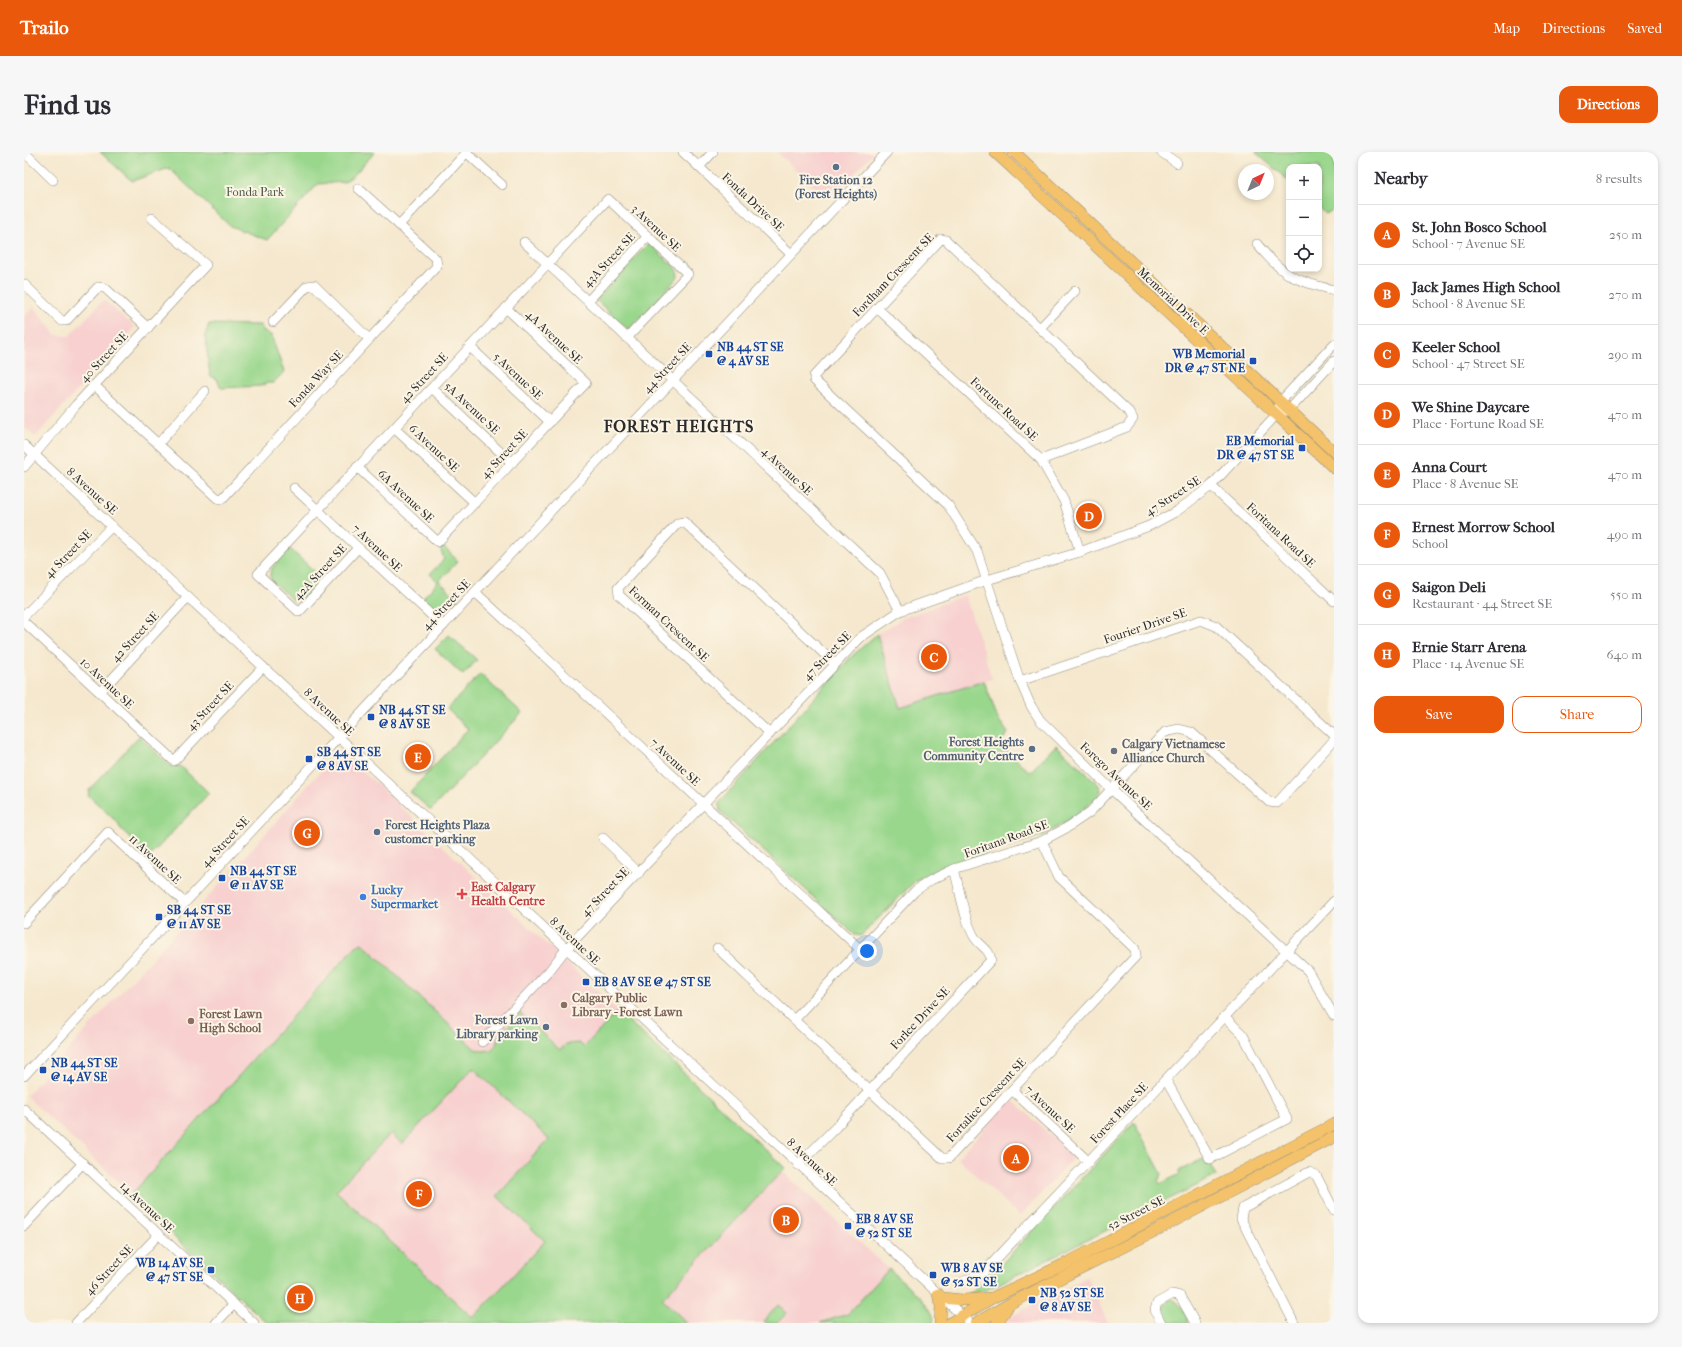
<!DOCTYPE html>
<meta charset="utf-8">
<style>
:root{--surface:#fff;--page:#f7f7f7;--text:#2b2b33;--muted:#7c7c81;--line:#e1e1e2;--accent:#ea580c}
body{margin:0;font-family:"IM FELL French Canon",serif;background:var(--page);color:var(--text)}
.controls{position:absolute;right:12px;top:12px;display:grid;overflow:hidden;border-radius:8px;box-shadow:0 2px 6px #0003}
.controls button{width:36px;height:36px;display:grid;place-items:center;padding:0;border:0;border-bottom:1px solid var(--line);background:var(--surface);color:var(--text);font:20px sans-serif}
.compass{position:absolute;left:1214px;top:12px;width:36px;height:36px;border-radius:50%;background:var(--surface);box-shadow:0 2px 6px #0003;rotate:43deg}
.you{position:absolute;left:843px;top:799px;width:14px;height:14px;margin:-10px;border:3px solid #fff;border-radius:50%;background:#1a73e8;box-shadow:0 0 0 6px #1a73e833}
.badge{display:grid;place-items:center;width:26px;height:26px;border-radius:50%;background:var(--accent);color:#fff;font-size:13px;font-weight:700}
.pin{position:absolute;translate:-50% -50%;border:2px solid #fff;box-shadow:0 1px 4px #0006}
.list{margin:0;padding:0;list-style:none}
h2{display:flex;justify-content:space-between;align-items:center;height:52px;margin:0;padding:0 16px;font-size:17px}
h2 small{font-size:13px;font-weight:400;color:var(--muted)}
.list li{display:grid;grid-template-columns:26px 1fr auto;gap:12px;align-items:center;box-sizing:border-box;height:60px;padding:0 16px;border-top:1px solid var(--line)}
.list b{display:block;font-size:15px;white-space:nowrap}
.list p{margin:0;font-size:13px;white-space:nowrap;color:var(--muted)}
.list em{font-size:13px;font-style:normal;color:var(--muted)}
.actions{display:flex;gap:8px;padding:12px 16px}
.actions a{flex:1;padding:9px 0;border:1px solid var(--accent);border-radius:12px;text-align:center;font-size:14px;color:var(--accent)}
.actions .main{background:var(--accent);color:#fff}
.icon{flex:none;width:22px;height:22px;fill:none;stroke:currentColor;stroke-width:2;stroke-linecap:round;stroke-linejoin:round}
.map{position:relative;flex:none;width:1310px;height:1171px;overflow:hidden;border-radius:12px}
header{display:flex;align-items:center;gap:24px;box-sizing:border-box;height:56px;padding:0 20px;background:var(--accent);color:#fff}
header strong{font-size:19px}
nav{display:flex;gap:22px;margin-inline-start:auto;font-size:14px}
.intro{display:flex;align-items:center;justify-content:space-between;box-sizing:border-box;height:96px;padding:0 24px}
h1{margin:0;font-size:28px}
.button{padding:10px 18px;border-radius:12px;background:var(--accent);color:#fff;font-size:14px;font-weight:700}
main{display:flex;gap:24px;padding:0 24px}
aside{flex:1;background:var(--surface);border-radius:12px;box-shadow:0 2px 6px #0003}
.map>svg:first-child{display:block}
.built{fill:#f7d0cf}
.green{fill:#99d78c;stroke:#62815c;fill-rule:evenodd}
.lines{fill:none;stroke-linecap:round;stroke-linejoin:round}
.minor-casing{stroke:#908a7c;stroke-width:10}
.major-casing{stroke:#908a7c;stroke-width:12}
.minor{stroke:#fff;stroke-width:9}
.major{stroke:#f4c26a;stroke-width:11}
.service-dot{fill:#5c6f8a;stroke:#fcf5e5;stroke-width:1.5}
.transit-dot{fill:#1a4fb4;stroke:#fcf5e5;stroke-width:1.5}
.worship-dot{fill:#6b7280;stroke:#fcf5e5;stroke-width:1.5}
.health-dot{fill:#e0444e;stroke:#fcf5e5;stroke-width:1.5}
.shop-dot{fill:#3f7fe0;stroke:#fcf5e5;stroke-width:1.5}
.education-dot{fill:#8d6e63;stroke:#fcf5e5;stroke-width:1.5}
.labels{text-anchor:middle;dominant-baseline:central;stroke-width:4;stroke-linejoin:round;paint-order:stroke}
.service-label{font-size:12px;font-weight:bold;fill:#4e5e75;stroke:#fcf5e5;text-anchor:end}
.park-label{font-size:12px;fill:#465643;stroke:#fcf5e5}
.street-label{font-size:12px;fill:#2b2b2b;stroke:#fcf5e5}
.transit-label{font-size:12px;font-weight:bold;fill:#164399;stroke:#fcf5e5;text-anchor:start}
.worship-label{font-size:12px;font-weight:bold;fill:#5b616d;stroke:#fcf5e5;text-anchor:start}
.health-label{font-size:12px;font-weight:bold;fill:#be3a42;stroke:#fcf5e5;text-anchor:start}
.shop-label{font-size:12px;font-weight:bold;fill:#366cbe;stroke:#fcf5e5;text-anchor:start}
.education-label{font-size:12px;font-weight:bold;fill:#785e54;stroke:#fcf5e5;text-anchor:start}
.district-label{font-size:16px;font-weight:bold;letter-spacing:1px;fill:#2b2b2b;stroke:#fcf5e5}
</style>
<header>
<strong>Trailo</strong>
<nav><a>Map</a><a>Directions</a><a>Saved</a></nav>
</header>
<div class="intro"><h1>Find us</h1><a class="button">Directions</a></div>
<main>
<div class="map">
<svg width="1310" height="1171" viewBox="0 0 1310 1171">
<rect width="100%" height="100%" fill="#fcf5e5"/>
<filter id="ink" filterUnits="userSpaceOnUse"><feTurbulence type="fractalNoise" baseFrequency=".025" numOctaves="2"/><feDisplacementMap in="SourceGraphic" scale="8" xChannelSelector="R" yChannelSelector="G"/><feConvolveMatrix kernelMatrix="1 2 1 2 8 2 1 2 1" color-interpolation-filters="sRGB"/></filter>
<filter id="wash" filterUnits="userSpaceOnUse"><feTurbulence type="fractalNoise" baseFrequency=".012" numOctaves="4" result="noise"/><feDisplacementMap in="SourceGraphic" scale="16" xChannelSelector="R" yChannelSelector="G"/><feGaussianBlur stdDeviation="0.9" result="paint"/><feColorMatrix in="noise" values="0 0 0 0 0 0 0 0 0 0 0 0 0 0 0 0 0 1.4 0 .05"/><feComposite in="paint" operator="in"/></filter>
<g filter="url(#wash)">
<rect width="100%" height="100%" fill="#f5e8ce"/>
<g class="built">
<path d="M753 0H850L818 35 801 45Z"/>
<path d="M80 148 111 175 11 285 0 274V165L10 155 32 183 45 184Z"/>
<path d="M941 443 968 527 876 556 853 482 879 466Z"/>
<path d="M326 607 594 859 560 895 536 898 473 889 472 893 467 898 458 899 451 897 338 791 331 794 108 1042 2 944 227 698 302 613Z"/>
<path d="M449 915 525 987 474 1044 521 1089 449 1166 312 1039 367 981 378 991Z"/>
<path d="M988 950 992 951 1050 1005 996 1064 934 1007 935 1004 984 951Z"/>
<path d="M758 1019 865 1117 824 1162 796 1171H663L638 1147Z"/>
<path d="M1063 1125 1084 1171H982L984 1166Z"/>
</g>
<g class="green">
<path d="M76 0H351L330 23 320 30 294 32 243 88 206 74 145 16 108 29Z"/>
<path d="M1231 0H1310V57L1302 62 1295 56V15H1265V29Z"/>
<path d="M623 93 628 94 653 117 654 125 605 178 572 148Z"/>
<path d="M185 172 236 173 241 181 247 183 260 220 249 231H243L237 234 197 236 193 227 186 224 181 184Z"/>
<path d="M420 395 434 409 415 429 434 447C416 465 416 463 399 446L414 430 406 422 420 407 416 396Z"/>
<path d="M265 396 299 427C291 435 282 451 270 449 241 423 237 427 265 396Z"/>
<path d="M853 482 876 556 960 529 974 567 984 581 975 592 1006 620 1032 593 1074 632 1077 638 1075 644 1046 668 1020 683 913 717 891 729 837 784 831 783 696 659 695 651 827 505Z"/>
<path d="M425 483 453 508 439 523 411 497Z"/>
<path d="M456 522 498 561 407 658 386 640 444 577 423 557Z"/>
<path d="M115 584 144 612 149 615 156 614 185 641 126 704 96 676 95 672 64 643 65 638Z"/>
<path d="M338 791 451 897 458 899 467 898 472 893 474 885 496 861 536 898 542 892 555 891 560 895 594 859 761 1016 638 1147 663 1171H243L106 1044 332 794ZM449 916 525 987 473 1044 521 1089 449 1166 312 1039 367 981 378 992Z"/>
<path d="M1110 970 1138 1022 1134 1029 1136 1032 1156 1022 1155 1019 1179 1007 1181 1010 1187 1014 1192 1024 962 1138 945 1143 971 1119Z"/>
<path d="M865 1117C874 1126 916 1158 909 1171H796L824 1162Z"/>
<path d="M1147 1147C1158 1150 1161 1162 1165 1171H1142C1137 1159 1135 1155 1147 1147Z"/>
<path d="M754 1153 763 1161 753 1171H742L740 1169Z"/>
</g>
</g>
<g filter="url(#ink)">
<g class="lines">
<g class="minor-casing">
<g id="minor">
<path d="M0 0 29 28"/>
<path d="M442 0 478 33"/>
<path d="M659 0 675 15"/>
<path d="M689 0 675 15 767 102"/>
<path d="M1137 0 1153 11"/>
<path d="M334 36 375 73"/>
<path d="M500 90 856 421 876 459"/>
<path d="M1233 92C1259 124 1271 129 1310 138"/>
<path d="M0 132 38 169H42L74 135 81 136 124 176"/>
<path d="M564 149 624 84"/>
<path d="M853 156 1017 308 1040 349 1056 400"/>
<path d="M249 170 283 134 290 133 345 187"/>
<path d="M1016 176 1051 139"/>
<path d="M446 195 526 270"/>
<path d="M70 233 193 346 198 347 413 114 412 107 375 73 443 0"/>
<path d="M408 236 488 311"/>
<path d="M1259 260 1266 257 1310 209"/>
<path d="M370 276 451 351"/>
<path d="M134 292 181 239"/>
<path d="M0 293 946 1171"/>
<path d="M1017 308 1103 275 1109 267 1106 261 922 88 917 87 790 224V228L924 353 953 399 996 529 1007 554 1016 568 1087 637 1284 819 1310 864"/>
<path d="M0 315 52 253 182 113 128 66"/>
<path d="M333 315 414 390 562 231 482 156"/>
<path d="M1187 334 1310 449"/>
<path d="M270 336 419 474"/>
<path d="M334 396 275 460 234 422 584 47 664 122 603 186"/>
<path d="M451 440 836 797"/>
<path d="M0 464 88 374"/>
<path d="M0 470 150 609 239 515"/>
<path d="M996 529 1177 468 1192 474 1310 583"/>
<path d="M76 540 164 445"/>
<path d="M746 582 595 443 594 436 654 371 660 370 811 512"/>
<path d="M579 686 615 721"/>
<path d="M0 771 84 680 161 751"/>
<path d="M693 796 918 1006H925L1112 804 1111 797 1035 725 1018 689"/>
<path d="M771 867 891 739 907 728 930 717 1018 689 1044 675 1066 660 1141 580 1155 577 1167 580 1245 650 1253 651 1310 588"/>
<path d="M458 890 525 819 542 797 837 485 876 459 963 428 1056 400 1125 374 1153 359 1187 334 1252 263 1257 249 1310 192"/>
<path d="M0 924 315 585 863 0"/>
<path d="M1142 928 1186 1007 1263 967 1219 883 1201 865"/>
<path d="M988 938 1065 1010"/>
<path d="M0 957 230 1171"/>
<path d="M774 1013 812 975 967 808C966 797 957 795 951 786 940 768 936 738 930 717"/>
<path d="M0 1074 59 1011"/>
<path d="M938 1130 959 1121 1310 749"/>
<path d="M52 1171 135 1082"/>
<path d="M192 1171 210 1152"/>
<path d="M1137 1171 1131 1158 1133 1151 1149 1142 1156 1144 1171 1171"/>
<path d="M1270 1171 1217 1067 1219 1056 1285 1020 1292 1023 1310 1058"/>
</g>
</g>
<g class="major-casing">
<g id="major">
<path d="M971 0 1310 316"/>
<path d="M990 0 1310 300"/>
<path d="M914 1142 917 1154 916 1171"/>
<path d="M919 1146 939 1148 966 1146"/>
<path d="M926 1171 968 1146 1045 1110 1310 972"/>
<path d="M952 1171 987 1151 1135 1077 1310 985"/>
<path d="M973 1171 983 1156"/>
</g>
</g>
<use href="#minor" class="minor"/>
<use href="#major" class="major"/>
</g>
</g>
<g class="service-dot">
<circle cx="812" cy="15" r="4"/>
<circle cx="1008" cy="597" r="4"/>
<circle cx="353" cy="680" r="4"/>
<circle cx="522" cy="875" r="4"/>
</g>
<g class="transit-dot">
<rect x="681" y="198" width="8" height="8" rx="2"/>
<rect x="1225" y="205" width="8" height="8" rx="2"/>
<rect x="1274" y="292" width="8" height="8" rx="2"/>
<rect x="343" y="561" width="8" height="8" rx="2"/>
<rect x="281" y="603" width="8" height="8" rx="2"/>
<rect x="194" y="722" width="8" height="8" rx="2"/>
<rect x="131" y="761" width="8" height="8" rx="2"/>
<rect x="558" y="826" width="8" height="8" rx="2"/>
<rect x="15" y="914" width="8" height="8" rx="2"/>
<rect x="820" y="1070" width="8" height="8" rx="2"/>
<rect x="183" y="1114" width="8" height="8" rx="2"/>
<rect x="905" y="1119" width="8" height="8" rx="2"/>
<rect x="1004" y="1144" width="8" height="8" rx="2"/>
</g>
<circle class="worship-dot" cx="1090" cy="599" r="4"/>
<path class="health-dot" d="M436 736h4v4h4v4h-4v4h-4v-4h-4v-4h4z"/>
<circle class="shop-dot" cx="339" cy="745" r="4"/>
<g class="education-dot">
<circle cx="540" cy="853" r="4"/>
<circle cx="167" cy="869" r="4"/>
</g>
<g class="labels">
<g class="service-label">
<text x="812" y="28" text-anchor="middle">Fire Station 12<tspan x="812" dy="14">(Forest Heights)</tspan></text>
<text x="1000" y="590">Forest Heights<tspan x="1000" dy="14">Community Centre</tspan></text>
<text x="361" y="673" text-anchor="start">Forest Heights Plaza<tspan x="361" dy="14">customer parking</tspan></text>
<text x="514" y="868">Forest Lawn<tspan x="514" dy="14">Library parking</tspan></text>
</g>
<g class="park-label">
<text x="231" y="40">Fonda Park</text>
</g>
<g class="street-label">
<text transform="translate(729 50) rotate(43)">Fonda Drive SE</text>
<text transform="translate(632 76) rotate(43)">3 Avenue SE</text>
<text transform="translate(585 108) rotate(-47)">43A Street SE</text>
<text transform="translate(869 123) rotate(-46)">Fordham Crescent SE</text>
<text transform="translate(1149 149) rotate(43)">Memorial Drive E</text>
<text transform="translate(530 185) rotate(43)">4A Avenue SE</text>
<text transform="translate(80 205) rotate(-47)">40 Street SE</text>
<text transform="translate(643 216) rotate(-47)">44 Street SE</text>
<text transform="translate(494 224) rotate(43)">5 Avenue SE</text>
<text transform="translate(400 226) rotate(-47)">42 Street SE</text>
<text transform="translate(292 227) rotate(-47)">Fonda Way SE</text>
<text transform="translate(448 256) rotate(43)">5A Avenue SE</text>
<text transform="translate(980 257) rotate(43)">Fortune Road SE</text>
<text transform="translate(410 296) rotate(43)">6 Avenue SE</text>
<text transform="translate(480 302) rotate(-47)">43 Street SE</text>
<text transform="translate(763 319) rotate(43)">4 Avenue SE</text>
<text transform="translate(68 339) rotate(42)">8 Avenue SE</text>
<text transform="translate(382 344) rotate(43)">6A Avenue SE</text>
<text transform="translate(1149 344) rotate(-33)">47 Street SE</text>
<text transform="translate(1257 383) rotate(43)">Foritana Road SE</text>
<text transform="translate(353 396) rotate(43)">7 Avenue SE</text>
<text transform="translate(44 402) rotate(-46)">41 Street SE</text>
<text transform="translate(296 420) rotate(-47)">42A Street SE</text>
<text transform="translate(422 453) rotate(-47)">44 Street SE</text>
<text transform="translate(645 472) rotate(43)">Forman Crescent SE</text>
<text transform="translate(1121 474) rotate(-19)">Fourier Drive SE</text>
<text transform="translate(111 485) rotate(-47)">42 Street SE</text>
<text transform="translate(803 504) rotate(-46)">47 Street SE</text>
<text transform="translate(83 531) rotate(43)">10 Avenue SE</text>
<text transform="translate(186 554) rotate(-47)">43 Street SE</text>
<text transform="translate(305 560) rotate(43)">8 Avenue SE</text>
<text transform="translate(651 610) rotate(43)">7 Avenue SE</text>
<text transform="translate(1092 624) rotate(43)">Forego Avenue SE</text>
<text transform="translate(982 687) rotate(-20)">Foritana Road SE</text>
<text transform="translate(201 690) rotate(-47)">44 Street SE</text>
<text transform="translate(131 707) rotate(43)">11 Avenue SE</text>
<text transform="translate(581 740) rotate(-46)">47 Street SE</text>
<text transform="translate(551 789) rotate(43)">8 Avenue SE</text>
<text transform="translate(896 866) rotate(-47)">Forlee Drive SE</text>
<text transform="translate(962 948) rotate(-47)">Fortalice Crescent SE</text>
<text transform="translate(1026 957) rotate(43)">7 Avenue SE</text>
<text transform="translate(1095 961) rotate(-47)">Forest Place SE</text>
<text transform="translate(788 1010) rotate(43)">8 Avenue SE</text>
<text transform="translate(123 1055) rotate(43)">14 Avenue SE</text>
<text transform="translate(1112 1061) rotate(-27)">52 Street SE</text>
<text transform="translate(85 1118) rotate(-47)">46 Street SE</text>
</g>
<g class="transit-label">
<text x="693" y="195">NB 44 ST SE<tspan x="693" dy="14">@ 4 AV SE</tspan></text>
<text x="1221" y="202" text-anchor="end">WB Memorial<tspan x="1221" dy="14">DR @ 47 ST NE</tspan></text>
<text x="1270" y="289" text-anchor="end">EB Memorial<tspan x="1270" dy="14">DR @ 47 ST SE</tspan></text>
<text x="355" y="558">NB 44 ST SE<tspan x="355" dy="14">@ 8 AV SE</tspan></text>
<text x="293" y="600">SB 44 ST SE<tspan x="293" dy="14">@ 8 AV SE</tspan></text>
<text x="206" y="719">NB 44 ST SE<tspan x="206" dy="14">@ 11 AV SE</tspan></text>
<text x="143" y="758">SB 44 ST SE<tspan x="143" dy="14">@ 11 AV SE</tspan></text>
<text x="570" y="830">EB 8 AV SE @ 47 ST SE</text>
<text x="27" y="911">NB 44 ST SE<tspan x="27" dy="14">@ 14 AV SE</tspan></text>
<text x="832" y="1067">EB 8 AV SE<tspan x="832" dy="14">@ 52 ST SE</tspan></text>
<text x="179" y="1111" text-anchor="end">WB 14 AV SE<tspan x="179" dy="14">@ 47 ST SE</tspan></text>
<text x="917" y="1116">WB 8 AV SE<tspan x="917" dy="14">@ 52 ST SE</tspan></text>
<text x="1016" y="1141">NB 52 ST SE<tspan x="1016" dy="14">@ 8 AV SE</tspan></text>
</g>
<g class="worship-label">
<text x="1098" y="592">Calgary Vietnamese<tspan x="1098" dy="14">Alliance Church</tspan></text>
</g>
<g class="health-label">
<text x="447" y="735">East Calgary<tspan x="447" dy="14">Health Centre</tspan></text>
</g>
<g class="shop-label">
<text x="347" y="738">Lucky<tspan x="347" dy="14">Supermarket</tspan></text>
</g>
<g class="education-label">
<text x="548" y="846">Calgary Public<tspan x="548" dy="14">Library - Forest Lawn</tspan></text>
<text x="175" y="862">Forest Lawn<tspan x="175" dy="14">High School</tspan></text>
</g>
<g class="district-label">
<text x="655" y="274">FOREST HEIGHTS</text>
</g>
</g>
</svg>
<div class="controls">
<button>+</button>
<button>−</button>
<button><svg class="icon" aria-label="locate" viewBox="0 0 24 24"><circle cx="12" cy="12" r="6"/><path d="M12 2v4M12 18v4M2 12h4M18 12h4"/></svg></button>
</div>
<svg class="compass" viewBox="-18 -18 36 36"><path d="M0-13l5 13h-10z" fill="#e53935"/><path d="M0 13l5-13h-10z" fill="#7c7c81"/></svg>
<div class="you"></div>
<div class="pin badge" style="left:992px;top:1006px">A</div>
<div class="pin badge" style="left:762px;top:1068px">B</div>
<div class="pin badge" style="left:910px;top:505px">C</div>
<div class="pin badge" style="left:1065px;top:364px">D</div>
<div class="pin badge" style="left:394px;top:605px">E</div>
<div class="pin badge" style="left:395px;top:1042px">F</div>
<div class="pin badge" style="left:283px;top:681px">G</div>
<div class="pin badge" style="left:276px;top:1146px">H</div>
</div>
<aside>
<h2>Nearby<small>8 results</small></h2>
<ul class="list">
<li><span class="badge">A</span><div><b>St. John Bosco School</b><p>School · 7 Avenue SE</p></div><em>250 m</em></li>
<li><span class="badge">B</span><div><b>Jack James High School</b><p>School · 8 Avenue SE</p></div><em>270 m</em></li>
<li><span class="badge">C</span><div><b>Keeler School</b><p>School · 47 Street SE</p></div><em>290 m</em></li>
<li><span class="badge">D</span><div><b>We Shine Daycare</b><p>Place · Fortune Road SE</p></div><em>470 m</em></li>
<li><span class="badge">E</span><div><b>Anna Court</b><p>Place · 8 Avenue SE</p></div><em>470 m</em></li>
<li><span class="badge">F</span><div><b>Ernest Morrow School</b><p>School</p></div><em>490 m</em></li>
<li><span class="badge">G</span><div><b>Saigon Deli</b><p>Restaurant · 44 Street SE</p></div><em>550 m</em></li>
<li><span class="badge">H</span><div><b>Ernie Starr Arena</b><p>Place · 14 Avenue SE</p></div><em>640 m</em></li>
</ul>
<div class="actions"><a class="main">Save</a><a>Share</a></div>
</aside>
</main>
